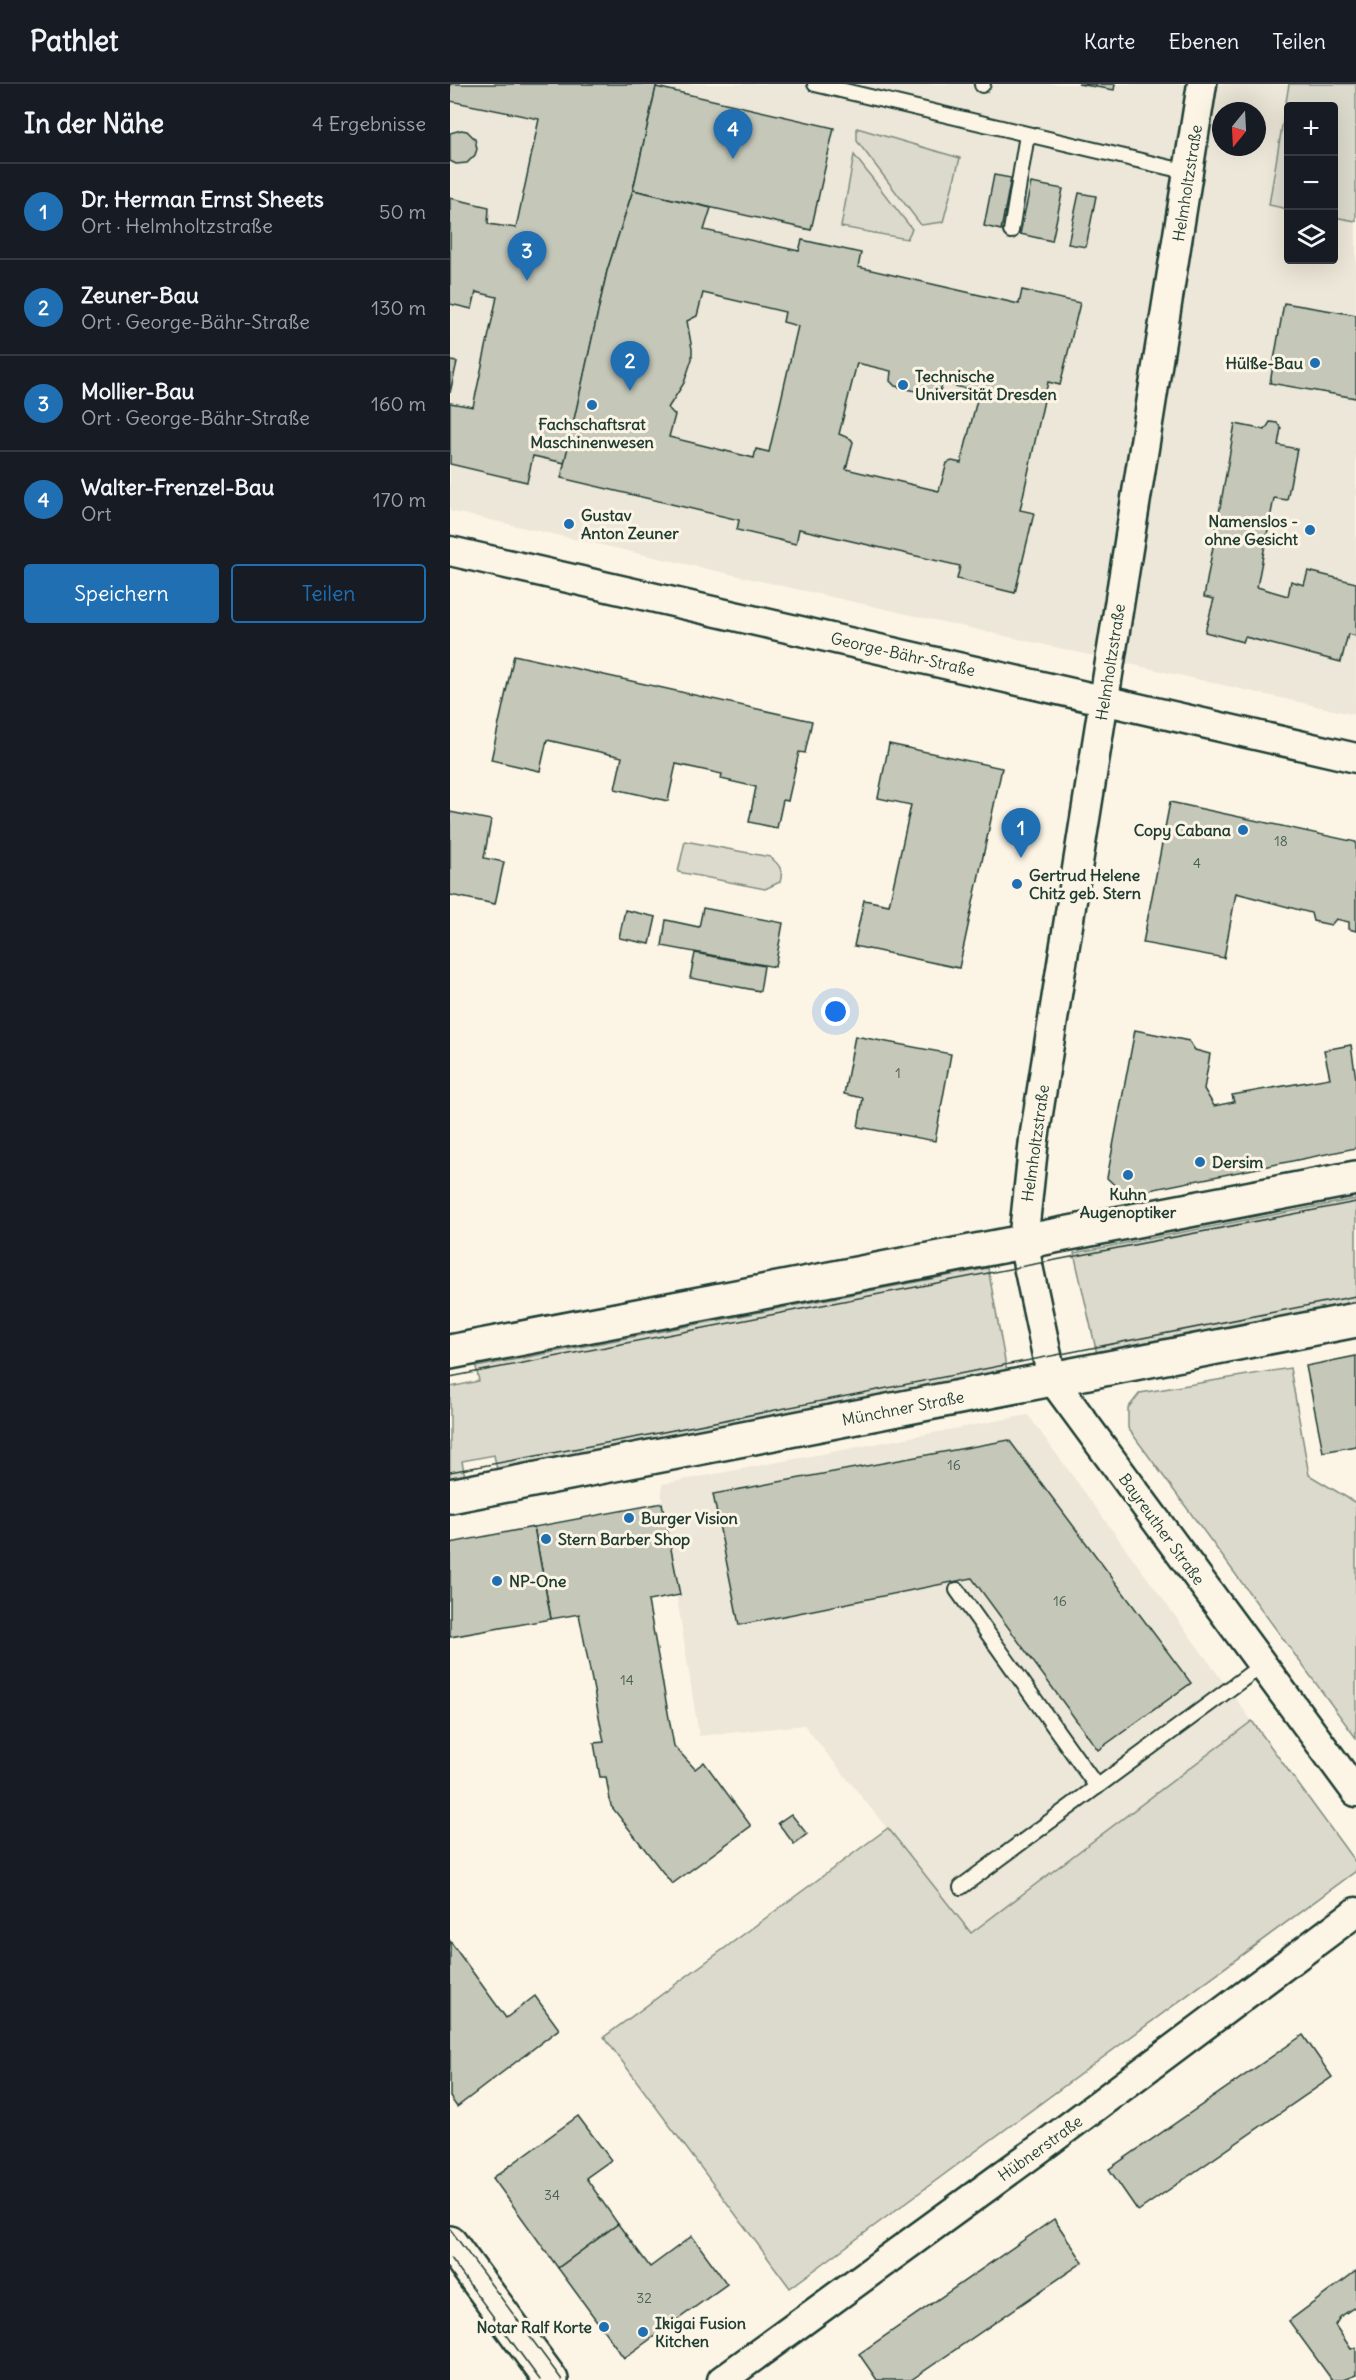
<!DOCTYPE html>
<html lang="de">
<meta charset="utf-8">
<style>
:root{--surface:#171b24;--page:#242831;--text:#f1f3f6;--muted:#9ea1a6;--line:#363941;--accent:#1f6fb2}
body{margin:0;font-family:Delius,sans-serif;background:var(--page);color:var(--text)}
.controls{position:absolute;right:18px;top:18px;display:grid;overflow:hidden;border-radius:6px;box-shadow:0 6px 24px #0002}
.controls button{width:54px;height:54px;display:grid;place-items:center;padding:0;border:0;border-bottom:2px solid var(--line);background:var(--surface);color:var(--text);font:30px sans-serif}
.compass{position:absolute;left:762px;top:18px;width:54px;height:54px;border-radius:50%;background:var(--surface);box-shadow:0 6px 24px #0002;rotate:198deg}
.you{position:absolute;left:386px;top:928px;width:21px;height:21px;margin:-15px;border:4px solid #fff;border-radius:50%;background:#1a73e8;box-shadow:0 0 0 9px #1a73e833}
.badge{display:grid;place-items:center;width:39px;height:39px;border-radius:50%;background:var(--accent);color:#fff;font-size:20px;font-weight:700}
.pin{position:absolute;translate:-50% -50px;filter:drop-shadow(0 2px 3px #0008)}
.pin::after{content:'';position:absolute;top:32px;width:21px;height:18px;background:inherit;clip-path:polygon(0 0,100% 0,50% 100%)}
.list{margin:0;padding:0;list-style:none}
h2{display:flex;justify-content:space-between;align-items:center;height:78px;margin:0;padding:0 24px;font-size:26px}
h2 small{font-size:20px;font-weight:400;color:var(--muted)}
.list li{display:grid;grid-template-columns:39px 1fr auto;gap:18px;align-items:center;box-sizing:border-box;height:96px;padding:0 24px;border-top:2px solid var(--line)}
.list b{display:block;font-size:22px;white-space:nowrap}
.list p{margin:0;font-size:20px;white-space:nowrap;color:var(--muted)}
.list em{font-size:20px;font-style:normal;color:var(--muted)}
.actions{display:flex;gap:12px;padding:18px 24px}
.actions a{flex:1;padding:14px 0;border:2px solid var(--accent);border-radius:6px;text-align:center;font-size:21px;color:var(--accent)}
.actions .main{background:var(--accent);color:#fff}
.icon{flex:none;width:33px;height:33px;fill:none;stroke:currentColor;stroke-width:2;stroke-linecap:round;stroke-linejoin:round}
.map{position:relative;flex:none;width:906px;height:2296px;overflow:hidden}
header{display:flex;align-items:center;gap:36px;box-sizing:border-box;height:84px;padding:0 30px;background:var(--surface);border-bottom:2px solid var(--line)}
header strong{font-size:28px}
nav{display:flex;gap:33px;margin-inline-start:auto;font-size:21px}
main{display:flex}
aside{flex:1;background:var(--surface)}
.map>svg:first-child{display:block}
.built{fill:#ece7d8;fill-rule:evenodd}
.green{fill:#dcdacc;stroke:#7e8c80;stroke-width:1.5}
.building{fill:#c5c7b9;stroke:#1f3d34;stroke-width:1.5;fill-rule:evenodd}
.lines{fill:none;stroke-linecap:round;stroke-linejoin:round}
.service-casing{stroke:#1f3d34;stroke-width:18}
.minor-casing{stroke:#1f3d34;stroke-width:33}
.tertiary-casing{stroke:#1f3d34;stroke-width:38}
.secondary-casing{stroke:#1f3d34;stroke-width:38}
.service{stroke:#fcf5e5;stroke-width:14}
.minor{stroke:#fcf5e5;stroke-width:28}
.tertiary{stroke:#fcf5e5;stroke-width:33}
.secondary{stroke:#fcf5e5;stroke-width:33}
.tram{stroke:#1f3d34;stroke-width:1.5}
.poi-dot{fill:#1f6fb2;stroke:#fcf5e5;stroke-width:2}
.labels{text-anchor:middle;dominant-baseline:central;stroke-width:6;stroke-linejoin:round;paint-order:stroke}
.number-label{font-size:14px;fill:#486055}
.street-label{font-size:16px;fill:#1f3d34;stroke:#fcf5e5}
.poi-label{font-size:16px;font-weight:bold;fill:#1f3d34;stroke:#fcf5e5;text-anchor:start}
</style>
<header>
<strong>Pathlet</strong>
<nav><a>Karte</a><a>Ebenen</a><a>Teilen</a></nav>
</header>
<main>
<aside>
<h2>In der Nähe<small>4 Ergebnisse</small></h2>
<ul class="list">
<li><span class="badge">1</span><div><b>Dr. Herman Ernst Sheets</b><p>Ort · Helmholtzstraße</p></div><em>50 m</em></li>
<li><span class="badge">2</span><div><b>Zeuner-Bau</b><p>Ort · George-Bähr-Straße</p></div><em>130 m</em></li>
<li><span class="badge">3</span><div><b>Mollier-Bau</b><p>Ort · George-Bähr-Straße</p></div><em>160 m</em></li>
<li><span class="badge">4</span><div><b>Walter-Frenzel-Bau</b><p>Ort</p></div><em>170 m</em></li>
</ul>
<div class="actions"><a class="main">Speichern</a><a>Teilen</a></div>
</aside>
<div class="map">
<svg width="906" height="2296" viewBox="0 0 906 2296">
<rect width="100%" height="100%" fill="#fcf5e5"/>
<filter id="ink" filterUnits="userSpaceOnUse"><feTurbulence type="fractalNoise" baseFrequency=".0167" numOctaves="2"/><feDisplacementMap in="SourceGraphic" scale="12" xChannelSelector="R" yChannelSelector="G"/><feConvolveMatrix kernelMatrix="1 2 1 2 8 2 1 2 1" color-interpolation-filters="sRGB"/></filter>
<g filter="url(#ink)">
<g class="built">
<path d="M0 0H906V631L0 427ZM838 22H884V176H838ZM771 27H807V63H771Z"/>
<path d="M578 1331 802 1637 521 1849 354 1641 249 1652 212 1419V1400Z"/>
</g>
<g class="green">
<path d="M839 0H906V137L884 133V22H838V125L819 121Z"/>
<path d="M407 44 510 74 493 138 471 141 407 57Z"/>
<path d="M404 71 462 145 457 155 391 143Z"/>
<path d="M235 757 320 773C329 780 334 786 330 798L315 805 228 788Z"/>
<path d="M906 1115V1219L647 1270 624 1169Z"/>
<path d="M538 1184 557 1288 47 1386 44 1371 12 1377 15 1393 0 1396V1303L29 1297 26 1283Z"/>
<path d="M840 1284 859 1391 906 1419V1654L678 1344V1324L690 1309Z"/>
<path d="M802 1637 906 1779V1787L340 2204 154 1953 438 1744 521 1849Z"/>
</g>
<g class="building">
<path d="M0 0H207L183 106 157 187 115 379 83 372 77 398 0 380V319L23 323 47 213 26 208 22 225 0 220V114L39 123 38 140 66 144 89 35 0 17Z"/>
<path d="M628 0H665L664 6Z"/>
<path d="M206 3 384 44 361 146 183 106Z"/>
<path d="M11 46 17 47 25 55 27 65 25 71 17 79 6 80 0 77V49Z"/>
<path d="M544 91 561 94 551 146 534 142Z"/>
<path d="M581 99 613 105 602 157 570 150Z"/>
<path d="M183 106 261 124 254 146 349 167 352 156 411 169 408 183 569 220 572 206 630 219 610 301 598 298 570 426 584 429 565 509 507 495 510 482 349 445 346 460 287 446 289 436 111 394 157 187ZM253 209 335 228 333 238 348 242 319 368 306 365 304 374 219 353 225 331 218 324 234 299 242 275V265L237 237 247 232ZM407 279 441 287 440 297 445 302 482 311 489 309 493 299 529 308 511 379 502 377 497 379 489 407 396 385 403 358 401 355 389 350Z"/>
<path d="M629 109 646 112 636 163 618 160Z"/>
<path d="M834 219 906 231V314L820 299Z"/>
<path d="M0 277 7 278 0 309Z"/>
<path d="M820 338 827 339 831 344 828 361 847 365 837 416 824 414 807 503 838 512 841 497 854 501 858 487 906 499V552L898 550 891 578 795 553 793 558 755 548 764 515 754 513 785 340 815 346Z"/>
<path d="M64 571 362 637 355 669 349 668 338 717 333 716 327 744 299 738 306 703 271 695 272 690 226 680 218 717 165 705 172 673 97 656 90 687 41 676Z"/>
<path d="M439 660 552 684 509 884 404 862 414 816 439 821 461 721 428 714Z"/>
<path d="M720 718 906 758V847L899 845V838L886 835 881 841 863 837 861 829 786 809 774 874 693 859Z"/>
<path d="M0 728 41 736 34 774 54 778 45 820 0 811Z"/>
<path d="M253 824 333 839 325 883 212 862 216 836 249 843Z"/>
<path d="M175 826 206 833 200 860 169 854Z"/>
<path d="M245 869 314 882 310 907 240 894Z"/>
<path d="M685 946 739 957 745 966 760 970 754 1005 764 1022 784 1018 782 1011 880 994 874 966 901 961 906 995V1064L675 1111 657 1094Z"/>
<path d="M405 952 501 970 485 1057 408 1043 413 1014 394 1010Z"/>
<path d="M906 1272V1362L873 1368 856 1282Z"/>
<path d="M559 1356 741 1599 648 1666 522 1494 289 1541 263 1410Z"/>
<path d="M212 1419 230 1511 198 1517 224 1662 245 1685 254 1678 301 1742 222 1800 161 1722 156 1693H150L144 1659 154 1658 129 1530 101 1535 84 1443Z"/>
<path d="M84 1443 101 1535 0 1553V1459Z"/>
<path d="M341 1730 357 1750 344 1760 328 1739Z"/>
<path d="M0 1857 56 1934 85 1912 109 1945 7 2023 0 2013Z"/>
<path d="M853 1951 882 1993 688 2127 659 2085Z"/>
<path d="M128 2032 161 2076 136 2094 168 2140 108 2184 43 2094Z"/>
<path d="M604 2135 633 2178 461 2296H427L409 2270Z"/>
<path d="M168 2140 200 2183 242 2152 277 2200 174 2274 108 2184Z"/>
<path d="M906 2187V2222L890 2233 885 2241 901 2265 906 2263V2291L893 2296H882L839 2237Z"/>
</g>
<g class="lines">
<g class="service-casing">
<g id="service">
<path d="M365 0 738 88"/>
<path d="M532 1 533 0"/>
<path d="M561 147 577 51"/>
<path d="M507 1506 647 1703"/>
<path d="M511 1803 812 1581"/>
</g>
</g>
<g class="minor-casing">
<g id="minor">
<path d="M752 0 584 1055 573 1158 602 1295 906 1708"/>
<path d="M0 467 906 674"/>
<path d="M272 2296 585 2068 906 1828"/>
</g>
</g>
<g class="tertiary-casing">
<g id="tertiary">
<path d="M0 1268 906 1094"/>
<path d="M0 1412 906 1236"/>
</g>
</g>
<g class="secondary-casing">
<path id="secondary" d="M0 2159 101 2296"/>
</g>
<use href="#service" class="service"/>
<use href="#minor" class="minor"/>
<use href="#tertiary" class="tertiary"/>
<use href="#secondary" class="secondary"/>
<g class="tram">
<path d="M0 1293 906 1118"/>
<path d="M0 1388 188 1353 906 1212"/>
<path d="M0 2145 112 2296"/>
<path d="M0 2174 90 2296"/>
</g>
</g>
</g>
<g class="poi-dot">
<circle cx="865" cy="279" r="6"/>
<circle cx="453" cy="301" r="6"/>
<circle cx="142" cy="321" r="6"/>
<circle cx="119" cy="440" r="6"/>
<circle cx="860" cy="446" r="6"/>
<circle cx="793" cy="746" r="6"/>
<circle cx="567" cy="800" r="6"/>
<circle cx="750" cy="1078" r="6"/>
<circle cx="678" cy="1091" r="6"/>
<circle cx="179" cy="1434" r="6"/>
<circle cx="96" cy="1455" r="6"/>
<circle cx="47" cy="1497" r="6"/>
<circle cx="154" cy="2243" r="6"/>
<circle cx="193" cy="2248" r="6"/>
</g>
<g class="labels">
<g class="number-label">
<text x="831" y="757">18</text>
<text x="747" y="779">4</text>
<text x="448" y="989">1</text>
<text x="504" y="1381">16</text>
<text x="610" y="1517">16</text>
<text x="177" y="1596">14</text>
<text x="102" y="2111">34</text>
<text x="194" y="2214">32</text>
</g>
<g class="street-label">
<text transform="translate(737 99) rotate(-81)">Helmholtzstraße</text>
<text transform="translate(453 570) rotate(13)">George-Bähr-Straße</text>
<text transform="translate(660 578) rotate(-81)">Helmholtzstraße</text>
<text transform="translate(585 1059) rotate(-82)">Helmholtzstraße</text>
<text transform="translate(453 1324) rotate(-11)">Münchner Straße</text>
<text transform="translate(712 1445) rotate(54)">Bayreuther Straße</text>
<text transform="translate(590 2064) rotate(-36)">Hübnerstraße</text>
</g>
<g class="poi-label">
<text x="853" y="279" text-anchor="end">Hülße-Bau</text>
<text x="465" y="292">Technische<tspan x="465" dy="18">Universität Dresden</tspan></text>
<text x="142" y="340" text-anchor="middle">Fachschaftsrat<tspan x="142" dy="18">Maschinenwesen</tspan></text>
<text x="131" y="431">Gustav<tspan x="131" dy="18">Anton Zeuner</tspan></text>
<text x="848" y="437" text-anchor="end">Namenslos -<tspan x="848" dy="18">ohne Gesicht</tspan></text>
<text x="781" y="746" text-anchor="end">Copy Cabana</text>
<text x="579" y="791">Gertrud Helene<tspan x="579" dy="18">Chitz geb. Stern</tspan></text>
<text x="762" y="1078">Dersim</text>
<text x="678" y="1110" text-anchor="middle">Kuhn<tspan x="678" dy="18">Augenoptiker</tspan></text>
<text x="191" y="1434">Burger Vision</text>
<text x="108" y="1455">Stern Barber Shop</text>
<text x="59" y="1497">NP-One</text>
<text x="205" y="2239">Ikigai Fusion<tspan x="205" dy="18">Kitchen</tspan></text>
<text x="142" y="2243" text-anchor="end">Notar Ralf Korte</text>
</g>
</g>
</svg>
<div class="controls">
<button>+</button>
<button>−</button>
<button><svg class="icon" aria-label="layers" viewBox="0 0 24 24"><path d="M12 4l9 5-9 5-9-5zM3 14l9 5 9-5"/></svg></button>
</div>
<svg class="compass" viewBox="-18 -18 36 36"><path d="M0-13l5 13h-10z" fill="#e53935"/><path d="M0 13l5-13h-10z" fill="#9ea1a6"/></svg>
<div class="you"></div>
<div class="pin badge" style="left:571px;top:774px">1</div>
<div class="pin badge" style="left:180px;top:307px">2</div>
<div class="pin badge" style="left:77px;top:197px">3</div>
<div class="pin badge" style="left:283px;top:75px">4</div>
</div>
</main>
